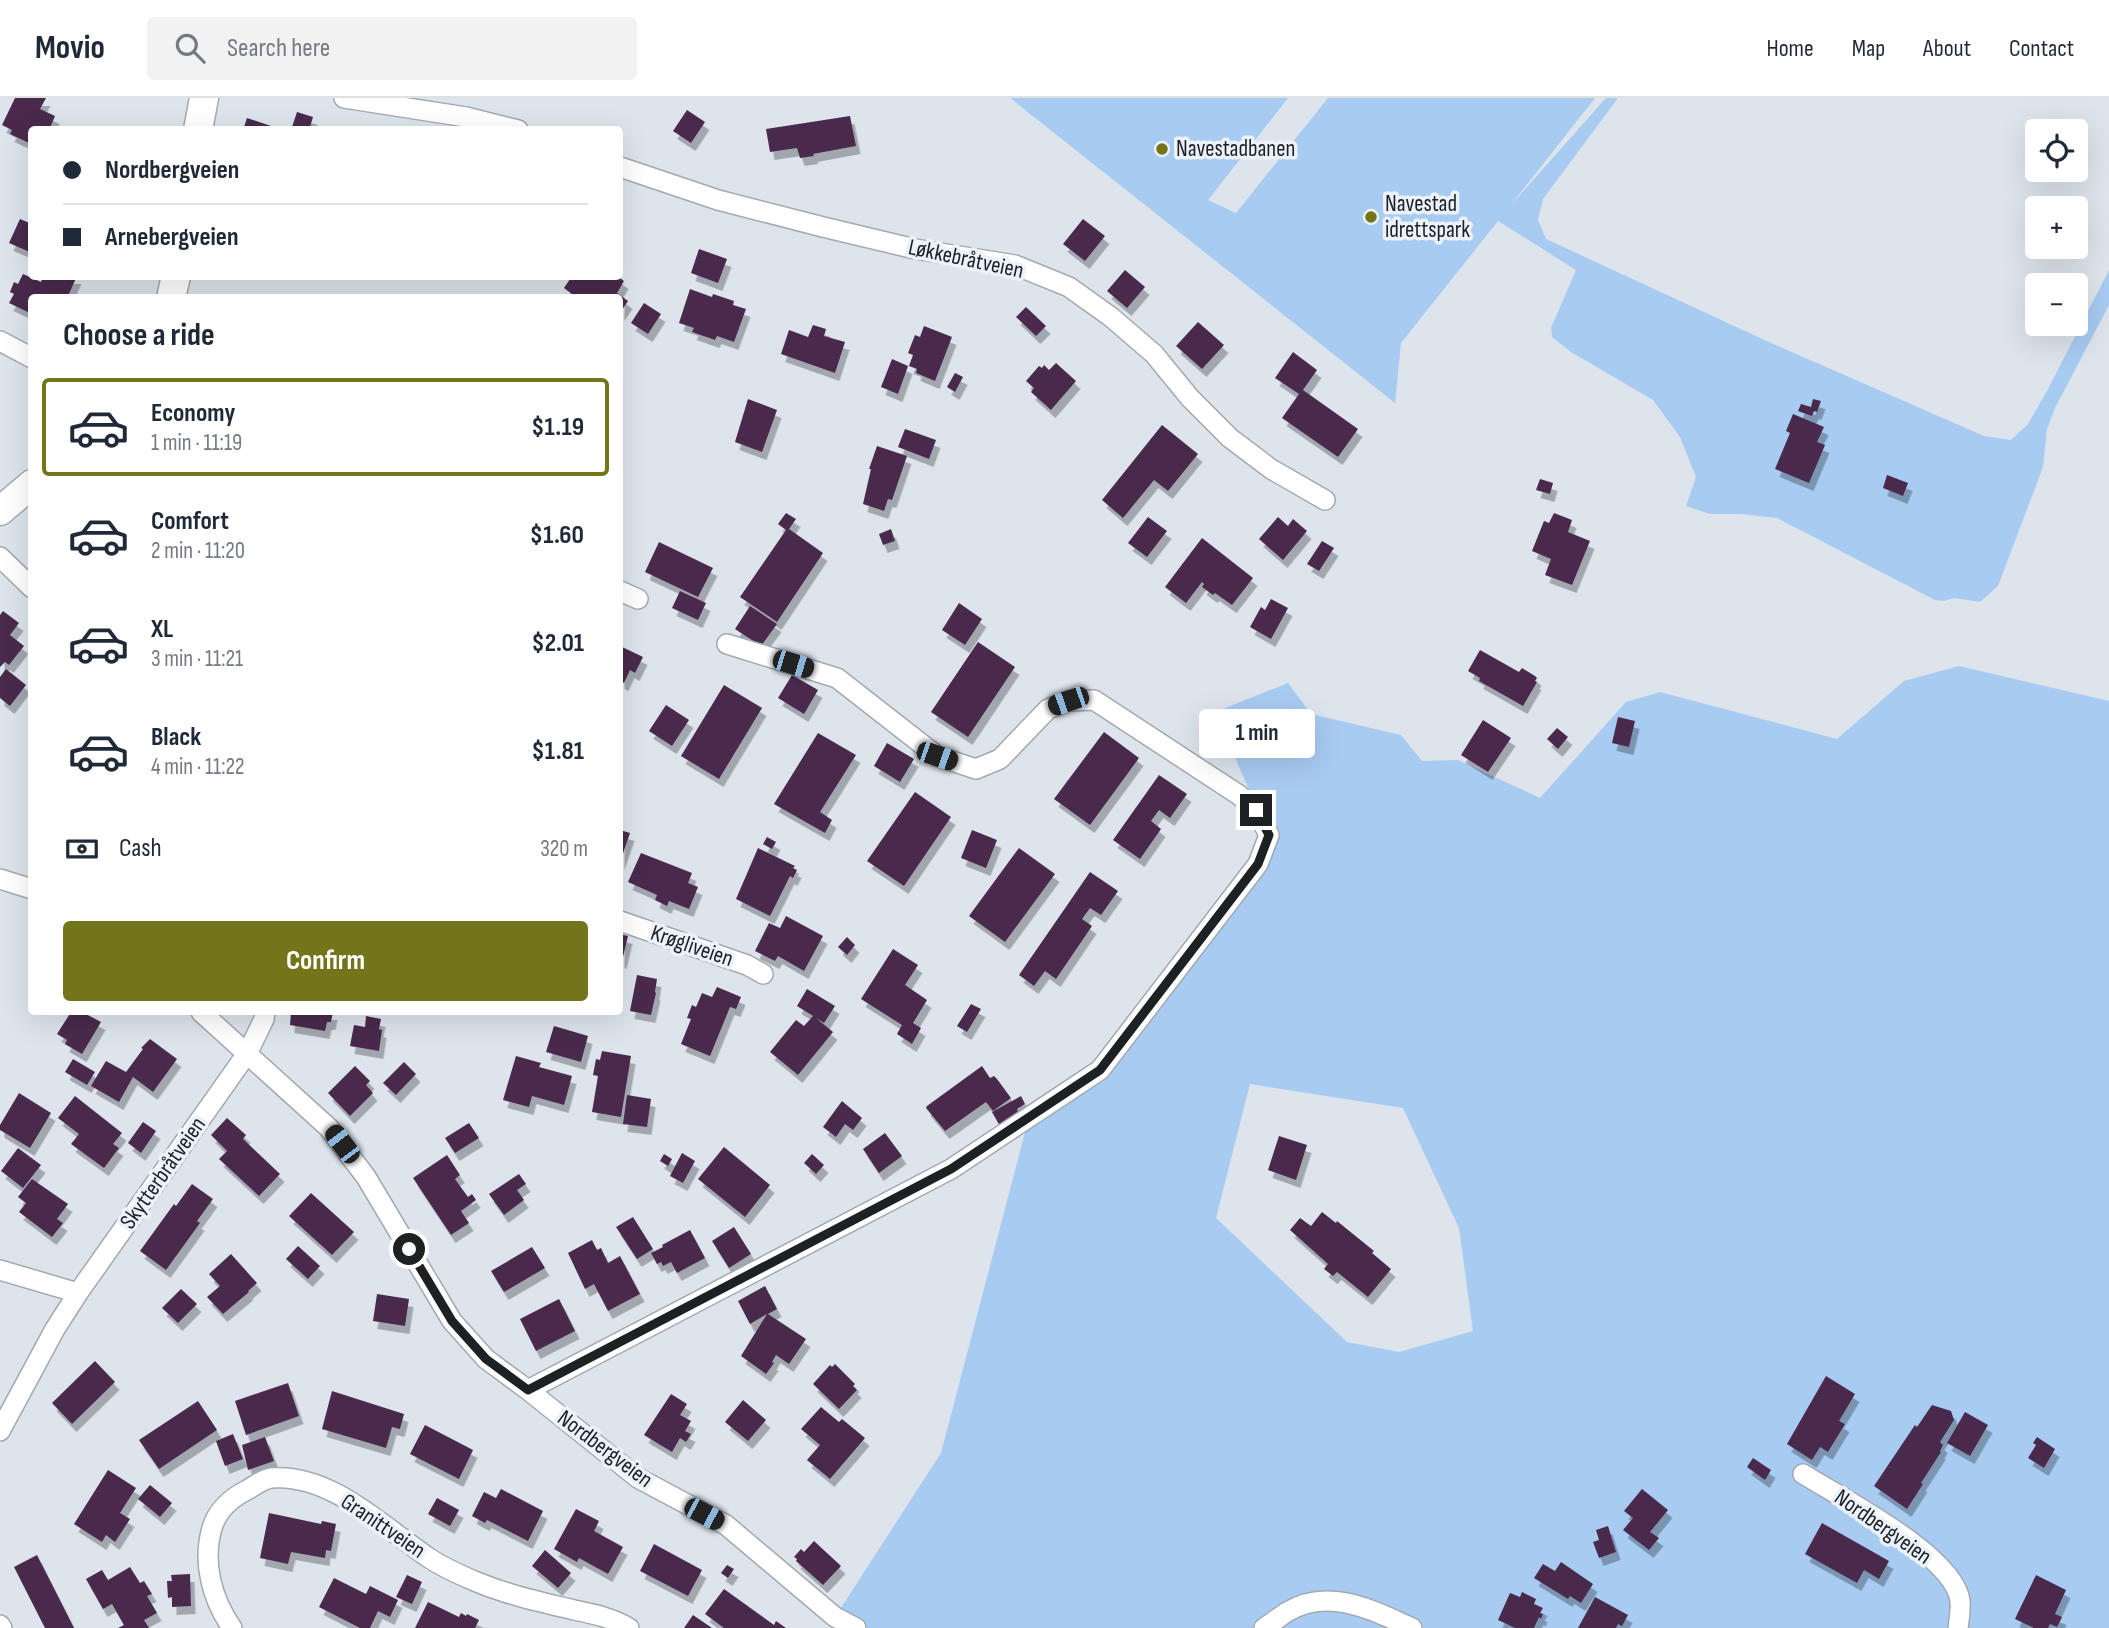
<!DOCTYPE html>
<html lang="en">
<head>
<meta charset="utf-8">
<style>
  :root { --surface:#fff; --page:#f2f2f3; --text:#1f2937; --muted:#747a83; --line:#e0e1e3; --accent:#74751a }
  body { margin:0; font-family:"Sofia Sans Condensed",sans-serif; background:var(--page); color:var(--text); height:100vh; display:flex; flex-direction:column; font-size:26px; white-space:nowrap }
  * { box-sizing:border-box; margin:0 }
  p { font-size:23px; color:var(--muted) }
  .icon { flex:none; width:38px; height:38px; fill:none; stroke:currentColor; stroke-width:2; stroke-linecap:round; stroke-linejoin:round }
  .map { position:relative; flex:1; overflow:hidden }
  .drawer { position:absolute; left:28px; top:196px; width:595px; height:721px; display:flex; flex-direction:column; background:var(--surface); border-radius:7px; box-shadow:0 7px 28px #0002 }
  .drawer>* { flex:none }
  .guide { position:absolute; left:28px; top:28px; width:595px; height:154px; border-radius:7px; box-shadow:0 7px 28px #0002; display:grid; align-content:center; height:154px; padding:0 35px; background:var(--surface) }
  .fabs { position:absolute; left:2025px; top:21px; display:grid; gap:14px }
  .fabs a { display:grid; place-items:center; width:63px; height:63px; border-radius:7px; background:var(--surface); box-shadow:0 7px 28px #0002; font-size:35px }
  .end { position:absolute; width:32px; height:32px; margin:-16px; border:9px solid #1e2124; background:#fff; box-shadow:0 0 0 4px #fff }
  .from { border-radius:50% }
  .bubble { position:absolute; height:49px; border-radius:7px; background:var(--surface); box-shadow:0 7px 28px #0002; font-size:23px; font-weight:700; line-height:49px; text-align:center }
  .car { position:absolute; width:21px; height:42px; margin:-21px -10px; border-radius:9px; box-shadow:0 0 5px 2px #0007; background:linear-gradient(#222 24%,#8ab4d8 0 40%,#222 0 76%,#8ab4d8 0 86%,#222 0) }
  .guide b { display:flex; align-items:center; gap:24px; height:66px; font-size:26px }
  .guide b+b { border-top:2px solid var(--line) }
  .guide i { width:18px; height:18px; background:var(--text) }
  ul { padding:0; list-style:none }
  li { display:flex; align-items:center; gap:21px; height:98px; margin:0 14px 10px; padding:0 21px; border:4px solid transparent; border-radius:7px }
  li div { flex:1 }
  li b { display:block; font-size:26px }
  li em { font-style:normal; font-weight:700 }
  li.current { border-color:var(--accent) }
  li>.icon { width:63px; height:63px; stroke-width:1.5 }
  h2 { padding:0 35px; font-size:32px; line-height:84px }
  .pay { display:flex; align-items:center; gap:18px; height:77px; padding:0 35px; font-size:26px }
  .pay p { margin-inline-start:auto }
  .button { display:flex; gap:14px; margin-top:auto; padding:14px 35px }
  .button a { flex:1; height:80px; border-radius:7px; background:var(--accent); color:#fff; font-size:28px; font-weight:700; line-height:80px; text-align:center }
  header { display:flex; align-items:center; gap:42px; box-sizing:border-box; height:98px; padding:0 35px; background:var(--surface); border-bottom:2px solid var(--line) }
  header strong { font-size:33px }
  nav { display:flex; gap:38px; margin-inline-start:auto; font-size:24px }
  .search { width:490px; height:63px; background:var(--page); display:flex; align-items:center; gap:18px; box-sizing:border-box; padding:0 24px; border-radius:7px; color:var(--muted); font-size:26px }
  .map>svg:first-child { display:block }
  .green { fill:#a8cbf2; fill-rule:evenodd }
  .building { fill:#49294d; filter:url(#shadow) }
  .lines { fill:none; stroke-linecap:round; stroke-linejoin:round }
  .street-casing { stroke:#a3a9b1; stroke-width:22 }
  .secondary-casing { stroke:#a3a9b1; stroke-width:31 }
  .street { stroke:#fff; stroke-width:19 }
  .secondary { stroke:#fff; stroke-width:28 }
  .route { stroke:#1e2124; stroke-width:9 }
  .poi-dot { fill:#74751a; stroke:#ebf2fa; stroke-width:2.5 }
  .labels { text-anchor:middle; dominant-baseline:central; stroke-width:7; stroke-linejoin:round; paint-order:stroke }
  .poi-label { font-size:23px; fill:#1e2124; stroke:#ebf2fa; text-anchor:start }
  .street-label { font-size:23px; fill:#1e2124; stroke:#ebf2fa }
</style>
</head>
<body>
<header>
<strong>Movio</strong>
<div class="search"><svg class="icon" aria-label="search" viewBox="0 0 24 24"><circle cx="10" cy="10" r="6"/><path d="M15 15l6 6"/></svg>Search here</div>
<nav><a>Home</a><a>Map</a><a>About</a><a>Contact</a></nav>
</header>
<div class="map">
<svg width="2109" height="1530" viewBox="0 0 2109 1530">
  <defs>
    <filter id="shadow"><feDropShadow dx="4.5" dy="8" stdDeviation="0" flood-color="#0004"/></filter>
  </defs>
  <rect width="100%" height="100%" fill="#dde4ec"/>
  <!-- green -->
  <path class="green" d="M1010,0H1288L1208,102L1236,115L1328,0H1595L1510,108L1606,0H1618L1543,101L1538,122L1546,141L1771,245L1984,338L2011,342L2028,326L2047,293L2109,172V207L2055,310L2047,331L2043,369L1998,488L1980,504L1954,500L1944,503L1935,502L1777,420L1741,416H1710L1686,408L1696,379L1680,339L1653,302L1571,254L1552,239L1551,230L1576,172L1498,123L1401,245L1395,305Z
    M1959,568L2109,603V1530H856L835,1519L941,1355L1029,1019L1100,972L1269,737L1215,614L1288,585L1311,616L1401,637L1422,663L1458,662L1540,700L1626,604L1660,594L1837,641L1904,583ZM1250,986L1403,1010L1459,1130L1473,1233L1399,1254L1347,1244L1216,1120Z"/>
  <!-- building -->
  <path class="building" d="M15,0H46L40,11L55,18L49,32H32V42L29,45L10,36L12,32L2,27Z
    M687,12L705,24L691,45L673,33Z
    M297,14L313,19L309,32H291Z
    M850,18L856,48L813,56L814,58L800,60L797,50L770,54L766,31Z
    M247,20L280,31V32H243Z
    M20,121L32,126V155L9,145Z
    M1083,121L1105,138L1085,163L1063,146Z
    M699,151L727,161L718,185L691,175Z
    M1125,172L1145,189L1127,210L1107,193Z
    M23,176L41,184L43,178H77L68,198L72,200H32V216L9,205L14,196L10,194L14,184L18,186Z
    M572,178H617L624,183L617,195L628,203L620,215V200H570L572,196L564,190Z
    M690,191L712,199L713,196L734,203L733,207L746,211L734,244L717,238L715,242L692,234L694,230L679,225Z
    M644,205L661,216L648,236L631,225Z
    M1026,209L1046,228L1036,238L1016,219Z
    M1198,224L1224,247L1202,271L1176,248Z
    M813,227L826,231L824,238L845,244L835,275L781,256L789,232L808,239Z
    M924,228L952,239L935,283L916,275L917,271L909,268L913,257L908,255L915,237L920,239Z
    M1293,254L1317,272L1303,292L1358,331L1338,359L1282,320L1299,296L1275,280Z
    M892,261L908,268L898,296L881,289Z
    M1056,265L1076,283L1051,312L1031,294L1034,290L1026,283L1039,268L1042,270L1044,267L1049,272Z
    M955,275L963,279L955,294L947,289Z
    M748,301L777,312L762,354L735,344Z
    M1813,301L1821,303L1817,314L1814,313L1812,318L1798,313L1801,306L1811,309Z
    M1793,316L1824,329L1817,344L1825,347L1809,385L1775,371L1790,335L1786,333Z
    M1162,327L1198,356L1168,393L1154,382L1123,420L1102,402Z
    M905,331L936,342L929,361L898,349Z
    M877,348L907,358L892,402L888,401L884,413L863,406L871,371H869Z
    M1887,377L1908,385L1903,398L1883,390Z
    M1540,381L1553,385L1550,396L1536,392Z
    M786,415L796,421L789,431L823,455L777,524L740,499L786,432L778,426Z
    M1554,415L1572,422L1568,434L1590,443L1572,487L1545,477L1551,461L1532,453L1544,423L1549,425Z
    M1148,419L1167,433L1147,459L1128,445Z
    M1278,419L1288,428L1293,421L1307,433L1283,462L1259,441Z
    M891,431L895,443L883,447L879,436Z
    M1202,440L1253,480L1232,507L1215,495L1213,497L1202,489L1204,486L1202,484L1186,505L1165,489Z
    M1322,443L1334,450L1319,473L1307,466Z
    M659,444L713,470L698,499L645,474Z
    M680,493L706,505L698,522L672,510Z
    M1271,501L1288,510L1271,541L1250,529L1261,509L1265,512Z
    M959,505L982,521L965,547L942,532Z
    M750,508L777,526L761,548L735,531Z
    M3,513L19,525L10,537L24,548L9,567L5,564L0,569V517Z
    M978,544L1015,569L968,639L931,614Z
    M620,548L643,559L635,575L630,572L624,585L620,583Z
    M1480,552L1519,574L1522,570L1535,578L1537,580L1535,583L1537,584L1523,608L1479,583L1480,580L1468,573Z
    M6,571L26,587L10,608L0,600V579Z
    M792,577L818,592L804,616L778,600Z
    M724,587L762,610L719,681L681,658Z
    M666,607L689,622L672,648L649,633Z
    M1618,619L1635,623L1629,649L1612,645Z
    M1483,622L1511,640L1488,674L1461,657Z
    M1557,630L1568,639L1558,651L1547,641Z
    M1104,634L1139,660L1090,727L1054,701Z
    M818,635L856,657L820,714L832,722L825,735L774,706Z
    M887,645L914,661L900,684L874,668Z
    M1159,677L1187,696L1170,720L1159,712L1151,723L1161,731L1140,761L1113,742Z
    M915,694L951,719L904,788L867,763Z
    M620,732L630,735L620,764Z
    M972,732L997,742L986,770L961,760Z
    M767,739L776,744L772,751L763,746Z
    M758,750L795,768L793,770L797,772L793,780L790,778L770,818L736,801Z
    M1019,750L1055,776L1005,844L969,818Z
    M641,755L692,775L688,785L698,789L689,811L669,803L667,808L655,802L657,797L628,784Z
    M1090,774L1118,793L1101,817L1090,810L1082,821L1092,828L1056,881L1045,873L1034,888L1019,877Z
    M786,818L823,838L804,873L778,858L775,863L755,853L769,825L780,830Z
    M620,836L628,838L622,863L620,862Z
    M847,839L855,847L847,857L838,849Z
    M893,851L918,867L905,887L927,902L913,925L921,930L912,946L897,936L902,927L861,901Z
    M637,877L657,881L655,894L656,895L651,917L630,913Z
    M717,889L741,899L736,911L730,909L710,958L681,946L691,921L687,920L692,907L696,909L702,895L712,899Z
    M807,891L835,908L824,925L816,920L833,934L798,977L770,954L796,922L804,928L813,918L797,908Z
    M971,906L981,911L967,934L957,928Z
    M71,914H82L101,924L82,956L65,946L67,942L57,936Z
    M291,914H333L331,924H327L325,933L290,927Z
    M366,918L381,921L379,931L382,932L379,953L350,948L354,927L365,929Z
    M554,928L588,938L581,964L546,954Z
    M150,941L177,961L153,994L133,979L119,1004L91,988L106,963L126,974L143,951L141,950Z
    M602,953L631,958L621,1019L592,1014L598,978L593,977L596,961L600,962Z
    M516,958L541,965L539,969L572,978L564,1007L532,998L529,1009L503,1002Z
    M73,961L95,974L87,987L65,974Z
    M404,964L416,976L396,997L383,985Z
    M355,968L370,983L366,987L373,995L350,1018L328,995Z
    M982,968L990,980L994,978L997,981L1011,1000L993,1013L986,1004L945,1033L926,1010L927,1008Z
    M19,995L51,1015L30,1050L0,1032V1027Z
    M627,997L651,1001L647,1029L623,1026Z
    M75,998L122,1035L113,1046L119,1050L104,1070L71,1046L79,1036L58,1020Z
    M1021,998L1025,1006L1017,1011L1020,1017L1000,1028L992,1014Z
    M842,1003L862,1020L853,1032L845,1026L836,1039L823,1029Z
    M227,1020L246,1037L243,1041L280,1076L259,1098L219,1061L227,1053L211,1037Z
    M143,1024L156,1033L141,1055L128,1045Z
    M469,1025L479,1040L455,1055L445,1040Z
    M885,1035L902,1058L879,1075L863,1051Z
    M1279,1038L1307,1047L1296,1082L1268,1072Z
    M724,1049L770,1087L745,1119L698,1081Z
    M18,1050L41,1067L23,1090L1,1073Z
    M682,1055L695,1063L683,1085L670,1078Z
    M664,1056L672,1061L668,1068L660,1063Z
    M812,1056L824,1067L816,1076L804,1065Z
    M447,1057L460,1077L455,1081L460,1088L468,1099L472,1096L476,1102L461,1113L469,1125L451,1137L413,1080Z
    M519,1076L526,1086L517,1092L524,1102L504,1117L489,1096Z
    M32,1081L68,1106L57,1121L63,1125L52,1139L19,1114L26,1105L18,1099Z
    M192,1086L213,1101L197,1123L200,1125L166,1172L140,1153L174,1106L176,1108Z
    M311,1095L354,1134L332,1157L289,1118Z
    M1322,1114L1336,1125L1337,1123L1374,1153L1372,1155L1391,1171L1368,1199L1337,1174L1333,1178L1324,1171L1328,1166L1290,1132L1300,1120L1311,1128Z
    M633,1119L653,1151L637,1161L616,1129Z
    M734,1129L751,1156L729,1170L712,1143Z
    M690,1132L705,1160L677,1175L671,1164L663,1168L661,1164L657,1166L651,1155L663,1149L662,1147Z
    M592,1142L597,1152L601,1150L608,1165L620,1158L640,1196L608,1213L594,1186L585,1191L568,1155Z
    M298,1148L320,1168L308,1181L286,1161Z
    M532,1149L545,1170L504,1194L491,1173Z
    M231,1156L257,1185L248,1193L249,1194L223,1216L207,1199L220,1188L209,1176Z
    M765,1188L777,1211L768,1216L806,1241L789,1266L776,1257L772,1264L774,1265L766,1276L741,1258L767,1216L750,1226L738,1203Z
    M181,1191L197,1206L178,1225L162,1210Z
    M377,1196L409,1201L405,1228L373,1223Z
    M559,1201L575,1233L536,1253L520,1221Z
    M95,1263L115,1284L72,1326L52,1305Z
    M835,1266L855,1286L853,1288L857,1292L839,1311L813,1286L830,1267L832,1269Z
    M1826,1278L1855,1296L1839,1323L1845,1326L1828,1354L1820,1349L1812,1362L1787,1346Z
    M288,1285L299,1318L246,1337L235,1303Z
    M332,1293L404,1316L400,1331L392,1329L386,1350L322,1331Z
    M671,1296L687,1306L680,1317L691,1323L685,1333L691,1336L686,1344L680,1340L672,1354L644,1337Z
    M743,1302L766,1322L748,1343L725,1324Z
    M198,1303L217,1332L159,1371L139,1342Z
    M1932,1307L1951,1313L1954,1322L1940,1344L1943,1347L1940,1353L1941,1354L1921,1385L1923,1386L1907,1411L1874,1388L1915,1327L1917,1329Z
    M821,1309L839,1324L842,1321L865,1340L830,1381L807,1362L820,1347L801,1331Z
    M1965,1314L1988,1327L1970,1358L1947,1345Z
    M425,1327L473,1352L459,1381L410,1356Z
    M233,1336L243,1361L225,1368L216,1343Z
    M265,1339L274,1363L248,1372L242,1347Z
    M2037,1339L2055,1351L2044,1370L2028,1360L2036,1347L2033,1345Z
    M1753,1360L1771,1372L1765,1382L1747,1369Z
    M108,1372L136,1390L120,1415L130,1421L115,1444L106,1437L102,1444L74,1426Z
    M150,1387L172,1405L160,1419L138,1401Z
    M501,1391L543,1413L528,1443L487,1422L485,1425L472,1418L484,1394L496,1400Z
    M1642,1391L1668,1412L1650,1434L1659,1440L1649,1452L1623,1432L1633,1420L1624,1413Z
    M437,1400L459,1412L450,1428L428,1416Z
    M576,1411L599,1423L594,1433L623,1449L608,1476L579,1460L577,1464L554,1451Z
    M269,1415L321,1426L322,1423L336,1426L331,1453L326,1452L325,1460L291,1454L288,1466L260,1460Z
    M1822,1425L1889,1463L1879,1481L1864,1472L1857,1485L1805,1456Z
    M1608,1428L1616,1454L1599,1460L1593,1444L1599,1442L1596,1432Z
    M814,1443L841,1468L823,1487L796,1463L797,1461L794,1459L801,1451L804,1454Z
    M654,1446L702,1472L688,1498L640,1473Z
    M545,1452L571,1475L558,1490L532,1468Z
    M37,1457L74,1530H45L14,1469Z
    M1561,1464L1593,1486L1581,1505L1570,1498L1568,1501L1534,1480L1543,1466L1555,1473Z
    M727,1467L734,1471L728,1480L721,1475Z
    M130,1469L140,1485L144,1483L152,1496L147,1498L157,1515L144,1522L149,1530H118L124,1527L112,1506L103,1511L86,1481L102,1472L108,1482Z
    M190,1476L191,1508L172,1509V1499L168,1500L167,1483H172L171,1477Z
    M407,1477L422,1484L412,1506L396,1499Z
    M2036,1477L2066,1492L2055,1516L2062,1519L2057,1529L2050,1526L2048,1530H2034L2015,1521Z
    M334,1480L366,1496L370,1488L398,1502L390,1519L378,1513L370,1530H360L319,1509Z
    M724,1491L774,1527L776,1523L786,1530H724L705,1516Z
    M1522,1494L1536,1501L1534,1506L1543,1510L1540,1515L1543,1516L1541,1521L1539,1519L1534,1530H1515L1498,1522L1510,1495L1520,1499Z
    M1595,1499L1628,1517L1622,1528L1618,1526L1616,1530H1578Z
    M428,1504L459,1519L461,1515L466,1518L467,1516L479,1522L475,1530H415Z
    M693,1517L712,1530H684Z"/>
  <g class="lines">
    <!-- street casing -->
    <g class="street-casing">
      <path id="street" d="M344,0L466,19L518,32
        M620,69L718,102L823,129L915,151L1015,167L1069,189L1111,219L1154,256L1190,300L1230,340L1271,371L1325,402
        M0,243L32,260
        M0,459L32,490
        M620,493L638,501
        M0,781L32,791
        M620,823L747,867L763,876
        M201,914L329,1030L366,1079L452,1223L486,1261L528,1292L638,1380L726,1427L835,1519L856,1530
        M0,1172L78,1195
        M528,1292L951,1071L1100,972L1258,766L1269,737L1256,712L1239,697L1094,602L1068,603L1048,611L1000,661L976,671L937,658L837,580L727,546
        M0,1333L55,1231L78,1195L248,954L264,921L265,914
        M1803,1376C1840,1399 1955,1458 1960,1503C1961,1511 1959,1522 1958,1530
        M0,1527L2,1530
        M232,1530C212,1501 202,1465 212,1430C217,1413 231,1400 247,1392C254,1388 263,1381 271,1380C331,1375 383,1429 429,1460C444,1470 460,1477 477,1484C508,1497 541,1504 574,1512C593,1516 613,1520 629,1530
        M1264,1530C1272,1525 1279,1519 1287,1514C1329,1489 1372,1512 1412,1530"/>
    </g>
    <!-- secondary casing -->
    <g class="secondary-casing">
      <path id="secondary" d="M198,32L204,0
        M171,200L176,178
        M0,413L32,386"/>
    </g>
    <!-- street -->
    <use href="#street" class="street"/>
    <!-- secondary -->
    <use href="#secondary" class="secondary"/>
  </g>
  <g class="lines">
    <!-- route -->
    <path class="route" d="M409,1151L452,1223L486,1261L528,1292L951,1071L1100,972L1258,766L1269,737L1256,712"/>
  </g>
  <!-- markers -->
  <g class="poi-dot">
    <circle cx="1162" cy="51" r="7"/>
    <circle cx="1371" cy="119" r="7"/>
  </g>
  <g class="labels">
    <!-- poi labels -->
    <g class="poi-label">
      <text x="1176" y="51">Navestadbanen</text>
      <text x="1385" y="106">Navestad<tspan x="1385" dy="26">idrettspark</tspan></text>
    </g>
    <!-- street labels -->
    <g class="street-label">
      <text transform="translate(966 161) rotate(12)">Løkkebråtveien</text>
      <text transform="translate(692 848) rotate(19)">Krøgliveien</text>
      <text transform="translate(163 1075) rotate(-55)">Skytterbråtveien</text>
      <text transform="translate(605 1351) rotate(37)">Nordbergveien</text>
      <text transform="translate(383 1428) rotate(34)">Granittveien</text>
      <text transform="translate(1883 1429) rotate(35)">Nordbergveien</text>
    </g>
  </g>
</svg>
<div class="fabs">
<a><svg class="icon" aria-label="locate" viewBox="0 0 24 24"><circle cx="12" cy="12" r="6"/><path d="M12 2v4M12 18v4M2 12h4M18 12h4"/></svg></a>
<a>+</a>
<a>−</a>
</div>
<i class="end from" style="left:409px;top:1151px"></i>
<i class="end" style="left:1256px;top:712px"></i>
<div class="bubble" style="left:1199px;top:611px;width:116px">1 min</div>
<i class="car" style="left:793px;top:566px;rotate:107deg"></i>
<i class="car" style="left:1068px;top:603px;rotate:251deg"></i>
<i class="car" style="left:937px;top:658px;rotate:109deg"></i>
<i class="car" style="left:342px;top:1046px;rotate:323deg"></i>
<i class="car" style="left:704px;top:1416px;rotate:118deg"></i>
<div class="guide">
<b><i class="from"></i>Nordbergveien</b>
<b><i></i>Arnebergveien</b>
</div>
<section class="drawer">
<h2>Choose a ride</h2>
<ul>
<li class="current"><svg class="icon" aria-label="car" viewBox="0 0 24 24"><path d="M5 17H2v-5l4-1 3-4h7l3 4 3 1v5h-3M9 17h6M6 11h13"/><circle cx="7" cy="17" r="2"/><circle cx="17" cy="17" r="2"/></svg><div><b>Economy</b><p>1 min · 11:19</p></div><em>$1.19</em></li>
<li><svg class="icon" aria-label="car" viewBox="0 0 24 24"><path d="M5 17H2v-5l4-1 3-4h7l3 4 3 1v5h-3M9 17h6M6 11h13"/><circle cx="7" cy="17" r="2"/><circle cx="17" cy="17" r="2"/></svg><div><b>Comfort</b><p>2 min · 11:20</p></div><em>$1.60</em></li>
<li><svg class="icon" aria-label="car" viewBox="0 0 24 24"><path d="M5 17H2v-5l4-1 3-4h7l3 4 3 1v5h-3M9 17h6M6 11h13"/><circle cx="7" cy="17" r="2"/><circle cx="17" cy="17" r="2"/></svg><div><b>XL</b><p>3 min · 11:21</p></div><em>$2.01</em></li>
<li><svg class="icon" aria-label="car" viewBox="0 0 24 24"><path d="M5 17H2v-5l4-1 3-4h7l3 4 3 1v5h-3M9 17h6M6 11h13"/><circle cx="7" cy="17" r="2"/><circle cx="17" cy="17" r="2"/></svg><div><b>Black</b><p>4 min · 11:22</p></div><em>$1.81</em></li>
</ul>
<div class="pay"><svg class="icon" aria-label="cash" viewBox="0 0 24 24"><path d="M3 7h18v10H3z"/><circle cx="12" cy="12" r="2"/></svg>Cash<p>320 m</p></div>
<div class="button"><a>Confirm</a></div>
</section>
</div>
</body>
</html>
